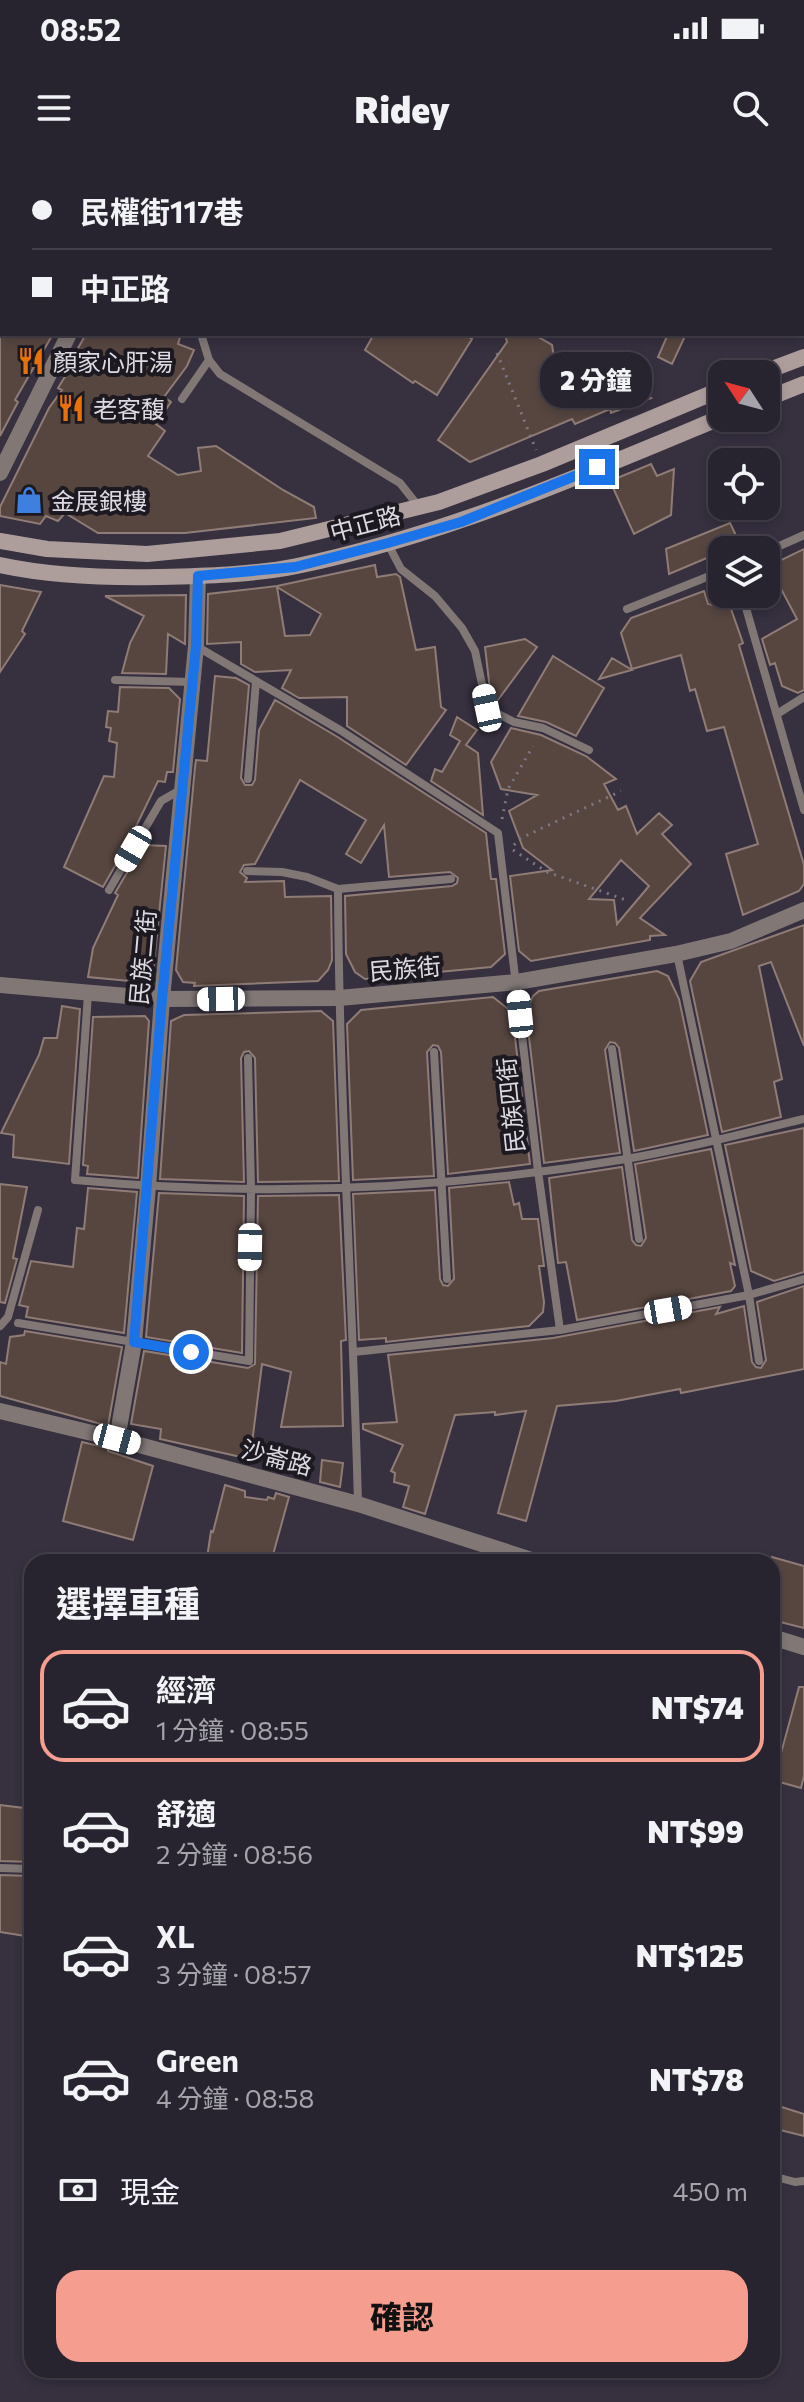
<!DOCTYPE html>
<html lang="zh-TW">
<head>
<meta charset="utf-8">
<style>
  :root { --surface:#28242f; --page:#34303b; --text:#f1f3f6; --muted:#a5a4aa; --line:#44414b; --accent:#f59d8e }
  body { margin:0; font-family:Commissioner,"Noto Sans TC",sans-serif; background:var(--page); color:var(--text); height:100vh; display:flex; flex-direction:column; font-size:30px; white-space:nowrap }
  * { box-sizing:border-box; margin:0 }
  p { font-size:26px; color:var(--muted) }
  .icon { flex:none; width:44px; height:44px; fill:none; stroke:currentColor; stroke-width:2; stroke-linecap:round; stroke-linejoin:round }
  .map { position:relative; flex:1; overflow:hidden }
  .drawer { position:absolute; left:24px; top:1394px; width:756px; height:824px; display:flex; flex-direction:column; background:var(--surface); border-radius:24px; box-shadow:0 4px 12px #0003,0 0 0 2px var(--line) }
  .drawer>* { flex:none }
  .guide { position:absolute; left:0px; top:0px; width:804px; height:176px; box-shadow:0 4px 12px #0003,0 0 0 2px var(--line); display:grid; align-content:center; height:176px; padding:0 32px; background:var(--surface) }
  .needle { width:52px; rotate:306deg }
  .buttons { position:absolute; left:708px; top:200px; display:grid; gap:16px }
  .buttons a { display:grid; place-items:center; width:72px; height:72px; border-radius:16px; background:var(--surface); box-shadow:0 4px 12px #0003,0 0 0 2px var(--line); font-size:40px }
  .end { position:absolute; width:36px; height:36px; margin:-18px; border:10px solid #1a73e8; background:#fff; box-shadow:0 0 0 4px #fff }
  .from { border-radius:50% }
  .bubble { position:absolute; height:56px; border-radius:24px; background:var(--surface); box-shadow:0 4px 12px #0003,0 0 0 2px var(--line); font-size:26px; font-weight:800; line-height:56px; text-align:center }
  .car { position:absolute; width:24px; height:48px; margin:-24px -12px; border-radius:10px; box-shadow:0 0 6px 2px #0007; background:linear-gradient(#fff 24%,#345 0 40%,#fff 0 76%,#345 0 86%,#fff 0) }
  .guide b { display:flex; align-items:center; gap:28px; height:76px; font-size:30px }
  .guide b+b { border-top:2px solid var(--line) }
  .guide i { width:20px; height:20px; background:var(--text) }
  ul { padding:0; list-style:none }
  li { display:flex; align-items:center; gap:24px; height:112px; margin:0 16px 12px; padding:0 16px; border:4px solid transparent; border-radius:24px }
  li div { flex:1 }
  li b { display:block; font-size:30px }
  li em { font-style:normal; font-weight:800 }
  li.active { border-color:var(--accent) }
  li>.icon { width:72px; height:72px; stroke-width:1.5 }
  h2 { padding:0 32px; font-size:36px; line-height:96px }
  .pay { display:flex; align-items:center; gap:20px; height:88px; padding:0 32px; font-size:30px }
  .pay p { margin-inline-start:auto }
  .cta { display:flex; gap:16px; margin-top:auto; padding:16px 32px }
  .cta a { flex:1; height:92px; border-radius:24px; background:var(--accent); color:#111; font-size:32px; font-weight:800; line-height:92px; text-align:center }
  .status { display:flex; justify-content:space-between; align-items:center; height:56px; padding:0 40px; background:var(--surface); direction:ltr }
  .status svg { height:22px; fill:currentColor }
  header { display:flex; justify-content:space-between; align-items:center; height:104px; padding:0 32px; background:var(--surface); font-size:36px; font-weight:800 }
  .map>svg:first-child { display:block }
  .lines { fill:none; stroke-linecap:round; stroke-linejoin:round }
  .canal { stroke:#284b5d; stroke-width:20 }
  .building { fill:#574640; stroke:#907c76; stroke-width:2; fill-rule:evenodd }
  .path { stroke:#7c7784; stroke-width:3; stroke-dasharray:2 6; stroke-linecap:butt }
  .service { stroke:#817876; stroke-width:8 }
  .minor { stroke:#817876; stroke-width:16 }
  .tertiary { stroke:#817876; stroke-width:16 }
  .secondary { stroke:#ad9e9c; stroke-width:16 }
  .route { stroke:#1a73e8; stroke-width:10 }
  .labels { text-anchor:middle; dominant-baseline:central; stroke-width:8; stroke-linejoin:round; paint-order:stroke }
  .poi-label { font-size:24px; fill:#dddae3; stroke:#1c1a20; text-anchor:start }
  .street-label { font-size:24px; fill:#dddae3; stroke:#1c1a20 }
</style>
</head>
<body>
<div class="status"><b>08:52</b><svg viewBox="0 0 49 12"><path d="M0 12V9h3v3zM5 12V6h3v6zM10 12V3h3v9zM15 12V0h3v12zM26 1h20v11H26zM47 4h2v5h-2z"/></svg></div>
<header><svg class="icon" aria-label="menu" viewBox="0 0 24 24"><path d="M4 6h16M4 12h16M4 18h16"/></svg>Ridey<svg class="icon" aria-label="search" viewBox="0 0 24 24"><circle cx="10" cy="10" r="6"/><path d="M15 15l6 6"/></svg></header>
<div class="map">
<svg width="804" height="2242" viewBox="0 0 804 2242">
  <rect width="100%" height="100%" fill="#36303f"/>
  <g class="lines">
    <!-- canal -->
    <path class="canal" d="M593,0L599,2
      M490,2L494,0
      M802,19L804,17
      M0,45L2,46"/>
  </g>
  <!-- building -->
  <path class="building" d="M0,174H53L15,240L18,242L0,276Z
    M86,174H181L178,184L194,190L187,206L164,237L171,242L156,264L165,271L148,296L178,315L201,311L198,288L216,286L283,330L314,347L316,358L185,373H98L65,353L58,361L46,356L40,364L0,356V347L49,248L62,230L58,228L80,192L77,190Z
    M374,174H463L472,179L437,235L415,221L413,223L365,190Z
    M505,174H533L552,185L554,197L573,195L651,238L611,253L610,249L575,264L572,259L470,302L438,280L507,182Z
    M668,174H686L672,204L658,197Z
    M651,304L657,316L674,309L671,355L634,374L610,321Z
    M730,363L740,384L669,414L666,389Z
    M804,389V530L798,533L782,526L775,503L770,505L762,479L797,459L769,406Z
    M375,405L377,417L396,414L400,417L416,490L435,487L441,547L446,550L406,605L347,566V537L299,538L282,528L291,510L255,512L241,504V482L207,484L208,434L277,426ZM277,427L321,454L310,475L285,476Z
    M0,425L41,432L22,471L25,474L0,512Z
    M704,431L708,444L731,449L743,483L739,485L804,705V724L799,731L743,755L726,694L758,684L724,567L707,571L695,529L690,531L681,495L632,509L621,473L631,458Z
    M186,435L185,484L168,474L166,514L122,513L130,483L144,456L105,436Z
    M525,479L537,487L495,544L490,530L485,487Z
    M553,496L604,528L576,576L546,562L518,556Z
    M612,498L632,510L599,519Z
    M215,516L236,518L249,525L241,618L245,625H252L255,620L259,570L275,540L336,576L486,673L491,719H496L505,794L491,807L365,819L355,812L346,794L345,736L452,726L457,723L458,718L450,712L389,717L384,665L361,703L346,694L366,660L300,620L255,704L244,705L240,712L247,718L245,722L284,721L285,737L331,736L332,800L328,810L318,821L194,826L195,823L183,822L176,810L195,607L196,600L207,601Z
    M120,527L169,528L180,539L173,612H167L165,622L158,621L127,685L103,727L64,707L104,616L114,617L117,583L109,581L111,568L106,567L108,551L118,552Z
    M457,557L477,570L466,585L478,593L483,655L431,621L435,609L442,612L460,581L450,575Z
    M511,568L541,575L586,596L616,619L604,624L618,650L626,646L637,674L659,653L672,665L662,674L691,704L640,758L665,775L650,776V780L531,801L519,791L510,716L552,710L523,688L509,651L537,635L501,629L491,602ZM621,700L649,726L617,764L614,740L589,739Z
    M143,685L166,686L153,813L140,822L88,817L93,788L118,735L115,733Z
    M804,765V886L771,802L759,806L782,919L774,922L781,957L722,972L690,821L701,802Z
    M657,811L668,816L679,839L708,975L634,991L619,888L615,883L610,882L605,890L620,993L544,1003L526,852L533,836L539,831Z
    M493,837L512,852L530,1004L448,1014L441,892L438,886L433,885L427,892L434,1016L353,1020L347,864L361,850Z
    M62,846L80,849L69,1004L13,997L14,975L1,973L39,895L44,878H57Z
    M321,851L333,861L339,1021L258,1022L255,898L249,891L244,892L241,898L244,1022L160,1019L171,861L184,855Z
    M145,856L149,861L138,1018L87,1014L88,1006L83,1005L93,857Z
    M804,968V1112L774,1121L751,1111L725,985Z
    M711,989L735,1105L730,1103L735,1126L731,1131L577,1160L566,1102L558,1103L549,1018L622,1007L632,1080L636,1085L641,1086L646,1078L635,1004Z
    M509,1022L514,1045L519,1043L522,1059H538L544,1106H539L544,1142L543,1152L529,1166L386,1182V1178L359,1180L353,1034L435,1030L440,1119L443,1125L448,1126L454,1119L449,1028Z
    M0,1024L27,1027L13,1098L17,1099L5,1143L0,1142Z
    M88,1028L137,1032L124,1173L26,1157L28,1147L19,1145L31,1101L73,1107L77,1068L84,1069Z
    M159,1033L244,1036L242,1193L146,1177Z
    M339,1035L346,1180L341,1181L343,1266L281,1267L291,1212L262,1204L250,1299L160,1279L161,1269L131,1264L144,1191L248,1208L255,1204L258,1036Z
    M804,1126V1209L681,1233L680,1229L616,1241L557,1246L526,1361L498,1353L526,1251L495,1255V1252L455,1255L425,1354L403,1347L409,1326L394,1322L395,1313L391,1311L403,1285L363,1269V1264L397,1262L388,1195L553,1178L720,1147L716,1154L744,1146L752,1202L756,1207L761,1208L766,1200L757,1142Z
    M25,1171L122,1187L108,1266L0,1236V1202L6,1204L10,1177L24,1175Z
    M82,1282L108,1288V1291L153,1306L133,1380L63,1361Z
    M322,1300L343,1303L340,1327L320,1322Z
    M225,1325L245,1331V1337L267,1340L268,1337L274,1339L276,1333L289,1337L271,1402H219L207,1398L211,1371L213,1372Z
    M772,1397L804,1406V1468L772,1460Z
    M799,1527H804V1616L801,1628L772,1620V1595L780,1597Z
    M0,1645L32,1649V1702L0,1701Z
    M0,1715L32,1716V1777L0,1772Z
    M772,1944L804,1954V1976L772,1968Z"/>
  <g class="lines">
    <!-- path -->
    <path class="path" d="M250,2L252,0
      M802,41L804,40
      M497,193L536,290
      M502,659L508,629L533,586
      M514,685L519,679L621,631
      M513,690L547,712L626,740"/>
    <!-- service -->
    <path class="service" d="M289,0L290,2
      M0,21L2,22
      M201,174L209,200L220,214L400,323L419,347
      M182,239L209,200
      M388,384L401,409L435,436L462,468L475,491L487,548L514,562L543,568L589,590
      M766,392L804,375
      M742,434L804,650
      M627,449L722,411
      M196,486L340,570L498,673L538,1011L560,1170L354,1192
      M115,520L192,522
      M777,554L804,537
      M248,619L256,521
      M247,711L282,712L307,717L338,729L451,719
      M338,729C339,934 353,1139 358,1344
      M109,730L161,641L182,629
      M677,794L749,1135L759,1201
      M88,834L75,1020C258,1037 445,1030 626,999C686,989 745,973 804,959
      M612,889L639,1079
      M434,892L447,1119
      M18,1163L249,1201L251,1030L248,898
      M0,1166L8,1157L38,1050
      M560,1170L749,1135L804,1119
      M0,1708L32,1709
      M772,2016L795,2022L804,2021"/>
    <!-- minor -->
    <path class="minor" d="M161,2L162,0
      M0,313L69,174
      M0,825L162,839L339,838L517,822L676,794L731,781L804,750
      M117,1279L134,1182L148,1027L162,839L196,486L198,416"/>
    <!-- tertiary -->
    <path class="tertiary" d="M0,1251L117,1279L358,1344L538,1402
      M772,1477L804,1487"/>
    <!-- secondary -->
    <path class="secondary" d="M759,214L804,197
      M766,239L804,224
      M0,381L47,389L147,394L280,381L439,342L542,304L722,229
      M0,405C51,416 105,418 158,417C203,416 252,415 297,406C445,375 583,315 722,257"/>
  </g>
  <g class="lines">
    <!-- route -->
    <path class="route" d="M191,1192L134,1182L162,839L196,486L198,416L295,407L388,383L461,362L597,307"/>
  </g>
  <!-- icons -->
  <defs>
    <g id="restaurant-bare" transform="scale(2.16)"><path d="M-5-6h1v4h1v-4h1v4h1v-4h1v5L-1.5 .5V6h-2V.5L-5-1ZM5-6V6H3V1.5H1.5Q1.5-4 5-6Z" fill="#e8710a" stroke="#1c1a20" stroke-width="2.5" paint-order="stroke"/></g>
    <g id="shop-bare" transform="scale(2.16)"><path d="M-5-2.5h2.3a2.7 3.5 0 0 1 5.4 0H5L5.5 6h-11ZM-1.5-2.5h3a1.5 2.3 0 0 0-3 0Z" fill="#3f7fe0" stroke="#1c1a20" stroke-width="2.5" paint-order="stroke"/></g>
  </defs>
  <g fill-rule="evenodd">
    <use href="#restaurant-bare" x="31" y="201"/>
    <use href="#restaurant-bare" x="71" y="248"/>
    <use href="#shop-bare" x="29" y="340"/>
  </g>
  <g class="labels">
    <!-- poi labels -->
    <g class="poi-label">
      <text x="53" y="201">顏家心肝湯</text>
      <text x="93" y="248">老客馥</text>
      <text x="51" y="340">金展銀樓</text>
    </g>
    <!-- street labels -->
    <g class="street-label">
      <text transform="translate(365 363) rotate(-15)">中正路</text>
      <text transform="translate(142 797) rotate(-85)">民族二街</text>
      <text transform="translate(405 808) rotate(-5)">民族街</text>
      <text transform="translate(510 945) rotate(-96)">民族四街</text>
      <text transform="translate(277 1297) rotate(15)">沙崙路</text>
    </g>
  </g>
</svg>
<div class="buttons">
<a><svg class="needle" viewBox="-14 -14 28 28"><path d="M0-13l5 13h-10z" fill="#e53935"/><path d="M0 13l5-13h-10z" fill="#a5a4aa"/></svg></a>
<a><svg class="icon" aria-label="locate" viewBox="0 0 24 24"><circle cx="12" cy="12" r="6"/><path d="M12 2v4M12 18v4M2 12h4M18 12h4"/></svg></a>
<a><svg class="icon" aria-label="layers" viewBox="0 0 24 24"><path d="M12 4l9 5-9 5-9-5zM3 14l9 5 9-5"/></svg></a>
</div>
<i class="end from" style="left:191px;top:1192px"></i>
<i class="end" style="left:597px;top:307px"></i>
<div class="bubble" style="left:540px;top:192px;width:112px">2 分鐘</div>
<i class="car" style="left:487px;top:548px;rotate:348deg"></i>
<i class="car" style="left:133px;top:689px;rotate:210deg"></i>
<i class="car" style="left:221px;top:839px;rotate:269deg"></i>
<i class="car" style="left:520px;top:854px;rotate:354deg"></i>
<i class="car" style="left:250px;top:1087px;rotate:181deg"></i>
<i class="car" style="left:668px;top:1150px;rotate:80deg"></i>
<i class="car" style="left:117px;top:1279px;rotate:105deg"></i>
<div class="guide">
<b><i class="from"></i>民權街117巷</b>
<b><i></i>中正路</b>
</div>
<section class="drawer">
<h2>選擇車種</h2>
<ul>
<li class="active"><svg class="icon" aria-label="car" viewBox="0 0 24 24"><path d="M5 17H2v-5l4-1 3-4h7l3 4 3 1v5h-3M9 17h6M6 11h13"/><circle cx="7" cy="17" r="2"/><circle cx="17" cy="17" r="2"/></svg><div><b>經濟</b><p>1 分鐘 · 08:55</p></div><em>NT$74</em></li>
<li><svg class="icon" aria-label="car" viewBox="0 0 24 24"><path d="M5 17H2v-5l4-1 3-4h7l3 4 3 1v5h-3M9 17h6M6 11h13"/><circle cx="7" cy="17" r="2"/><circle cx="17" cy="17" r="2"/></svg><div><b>舒適</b><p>2 分鐘 · 08:56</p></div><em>NT$99</em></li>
<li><svg class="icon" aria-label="car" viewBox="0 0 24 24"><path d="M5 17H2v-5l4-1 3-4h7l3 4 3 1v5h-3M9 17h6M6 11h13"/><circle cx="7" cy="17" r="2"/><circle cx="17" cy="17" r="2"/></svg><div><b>XL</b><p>3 分鐘 · 08:57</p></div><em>NT$125</em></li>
<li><svg class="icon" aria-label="car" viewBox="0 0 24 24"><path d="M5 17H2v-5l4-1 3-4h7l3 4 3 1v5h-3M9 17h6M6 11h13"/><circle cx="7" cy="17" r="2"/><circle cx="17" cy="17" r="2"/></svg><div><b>Green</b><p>4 分鐘 · 08:58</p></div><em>NT$78</em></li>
</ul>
<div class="pay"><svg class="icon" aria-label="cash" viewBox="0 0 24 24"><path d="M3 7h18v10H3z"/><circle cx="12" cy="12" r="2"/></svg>現金<p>450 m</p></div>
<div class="cta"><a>確認</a></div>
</section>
</div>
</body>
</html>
